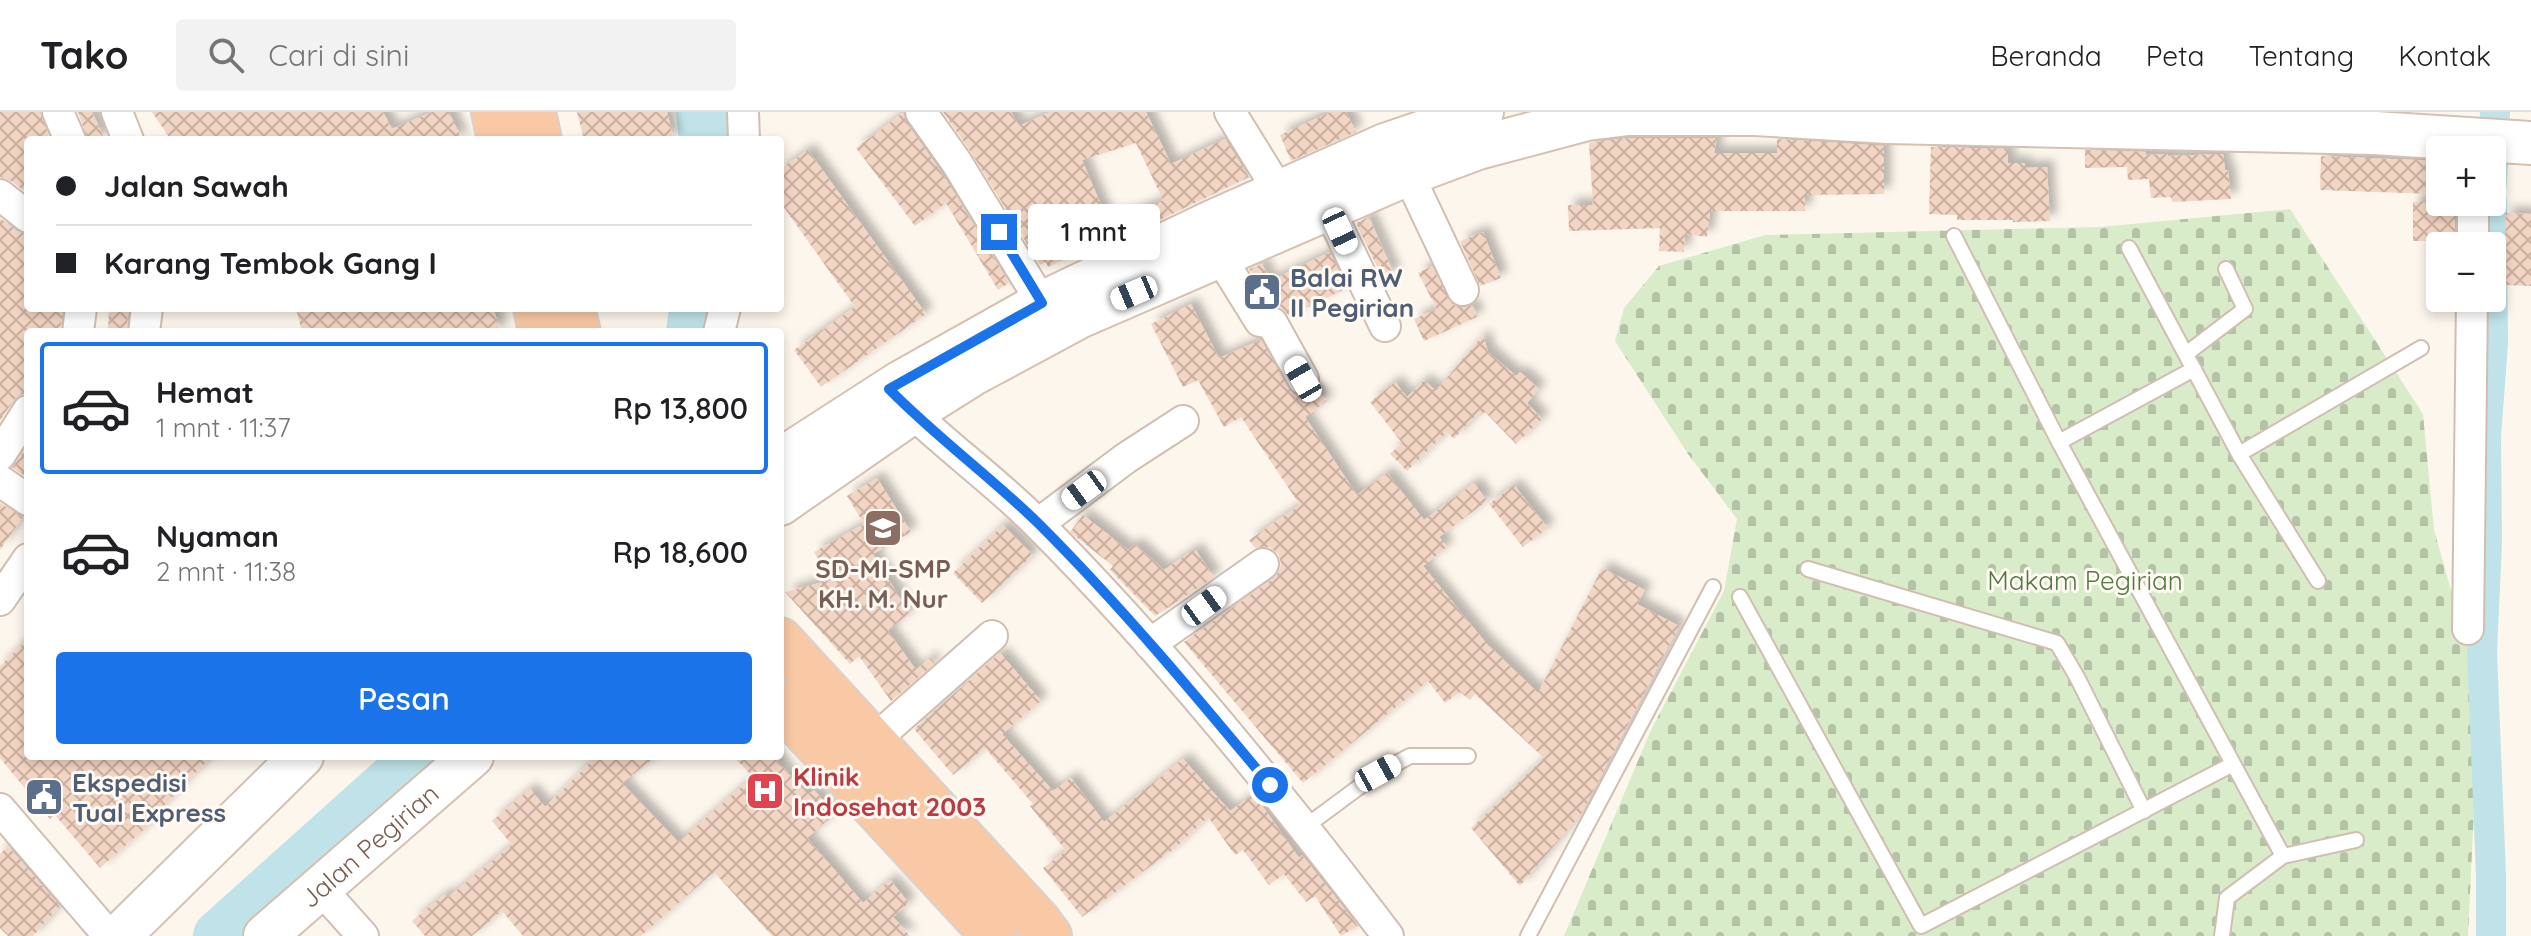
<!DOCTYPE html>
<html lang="id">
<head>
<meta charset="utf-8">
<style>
  :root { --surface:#fff; --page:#f2f2f2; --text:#202124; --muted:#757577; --line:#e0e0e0; --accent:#1a73e8 }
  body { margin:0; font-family:Quicksand,sans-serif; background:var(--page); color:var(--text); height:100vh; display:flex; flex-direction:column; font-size:30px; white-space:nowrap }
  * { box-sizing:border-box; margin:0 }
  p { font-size:26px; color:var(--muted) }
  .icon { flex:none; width:44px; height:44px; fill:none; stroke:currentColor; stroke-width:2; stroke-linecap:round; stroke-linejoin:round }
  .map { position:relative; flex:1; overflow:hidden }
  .panel { position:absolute; left:24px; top:216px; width:760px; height:432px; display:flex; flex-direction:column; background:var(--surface); border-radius:8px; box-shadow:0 4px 12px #0003 }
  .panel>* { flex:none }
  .top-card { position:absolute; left:24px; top:24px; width:760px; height:176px; border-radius:8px; box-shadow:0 4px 12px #0003; display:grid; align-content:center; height:176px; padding:0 32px; background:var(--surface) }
  .buttons { position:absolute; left:2426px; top:24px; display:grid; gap:16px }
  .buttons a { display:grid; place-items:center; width:80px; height:80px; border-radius:8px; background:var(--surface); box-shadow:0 4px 12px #0003; font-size:40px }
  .end { position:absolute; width:36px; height:36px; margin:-18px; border:10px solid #1a73e8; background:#fff; box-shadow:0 0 0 4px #fff }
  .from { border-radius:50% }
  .bubble { position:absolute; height:56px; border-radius:8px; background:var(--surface); box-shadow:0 4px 12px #0003; font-size:26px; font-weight:600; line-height:56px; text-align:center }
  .car { position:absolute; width:24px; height:48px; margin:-24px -12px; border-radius:10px; box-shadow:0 0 6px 2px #0007; background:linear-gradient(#fff 24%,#345 0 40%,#fff 0 76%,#345 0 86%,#fff 0) }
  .top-card b { display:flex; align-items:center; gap:28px; height:76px; font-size:30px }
  .top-card b+b { border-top:2px solid var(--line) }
  .top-card i { width:20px; height:20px; background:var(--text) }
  ul { padding:14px 0 0; list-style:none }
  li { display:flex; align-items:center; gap:24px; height:132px; margin:0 16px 12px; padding:0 16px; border:4px solid transparent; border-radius:8px }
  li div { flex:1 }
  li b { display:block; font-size:30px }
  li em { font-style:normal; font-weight:600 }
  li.current { border-color:var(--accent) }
  li>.icon { width:72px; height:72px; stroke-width:1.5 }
  .cta { display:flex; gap:16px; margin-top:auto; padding:16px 32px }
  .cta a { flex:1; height:92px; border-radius:8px; background:var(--accent); color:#fff; font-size:32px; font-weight:600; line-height:92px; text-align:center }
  header { display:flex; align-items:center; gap:48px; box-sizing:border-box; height:112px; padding:0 40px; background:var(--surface); border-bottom:2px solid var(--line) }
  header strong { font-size:38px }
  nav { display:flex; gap:44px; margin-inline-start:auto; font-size:28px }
  .search { width:560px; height:72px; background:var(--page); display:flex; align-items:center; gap:20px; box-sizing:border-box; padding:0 28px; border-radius:8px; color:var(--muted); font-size:30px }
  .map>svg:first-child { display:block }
  .cemetery { fill:url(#cemetery-stones) }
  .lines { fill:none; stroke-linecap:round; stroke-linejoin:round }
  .canal { stroke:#bfe3e8; stroke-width:30 }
  .river { stroke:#bfe3e8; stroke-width:52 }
  .building { fill:url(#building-cross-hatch); fill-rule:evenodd; filter:url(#shadow) }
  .service-casing { stroke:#d1beb0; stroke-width:18 }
  .minor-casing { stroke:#d1beb0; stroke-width:34 }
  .secondary-casing { stroke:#d6c0b0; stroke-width:46 }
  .trunk-casing { stroke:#dad1cd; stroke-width:48 }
  .service { stroke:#fff; stroke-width:14 }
  .minor { stroke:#fff; stroke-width:30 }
  .secondary { stroke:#fff; stroke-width:42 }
  .trunk { stroke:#f9c8a4; stroke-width:44 }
  .route { stroke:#1a73e8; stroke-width:10 }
  .labels { text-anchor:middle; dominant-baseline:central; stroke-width:6; stroke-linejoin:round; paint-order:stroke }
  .service-label { font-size:26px; font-weight:bold; fill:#4e5e75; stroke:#fffaf3; text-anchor:start }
  .education-label { font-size:26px; font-weight:bold; fill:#785e54; stroke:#fffaf3 }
  .park-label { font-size:26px; fill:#537a41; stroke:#fffaf3 }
  .health-label { font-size:26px; font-weight:bold; fill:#be3a42; stroke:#fffaf3; text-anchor:start }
  .street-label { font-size:26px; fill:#7a5c4d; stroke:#fffaf3 }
</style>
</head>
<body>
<header>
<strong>Tako</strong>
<div class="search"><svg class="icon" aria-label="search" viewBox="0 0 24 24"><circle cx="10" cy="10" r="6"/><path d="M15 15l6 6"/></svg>Cari di sini</div>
<nav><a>Beranda</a><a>Peta</a><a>Tentang</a><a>Kontak</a></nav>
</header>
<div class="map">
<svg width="2531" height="824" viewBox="0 0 2531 824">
  <defs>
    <pattern id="cemetery-stones" width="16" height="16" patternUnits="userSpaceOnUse" patternTransform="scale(2)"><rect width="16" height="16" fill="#d8ecc9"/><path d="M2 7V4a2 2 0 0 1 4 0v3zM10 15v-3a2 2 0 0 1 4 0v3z" fill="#b4c2a5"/></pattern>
    <pattern id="building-cross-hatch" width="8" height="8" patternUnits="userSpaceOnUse" patternTransform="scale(2)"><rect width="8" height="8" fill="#f3d5c3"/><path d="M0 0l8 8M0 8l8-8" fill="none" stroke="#cab0a1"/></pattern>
    <filter id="shadow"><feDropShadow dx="7" dy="-7" stdDeviation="4" flood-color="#0004"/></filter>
  </defs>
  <rect width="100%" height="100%" fill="#fdf6ec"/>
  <!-- cemetery -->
  <path class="cemetery" d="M2290,97L2423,302L2434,418L2468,538L2478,614L2468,824H1564L1651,618L1724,479L1737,407L1688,342L1615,229L1624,196L1659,154L1765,123L2100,115Z"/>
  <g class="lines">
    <!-- canal -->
    <path class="canal" d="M2492,72L2495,0
      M2491,824V764L2482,540L2487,430L2486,324L2493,231L2492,90"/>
    <!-- river -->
    <path class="river" d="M702,0L705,28
      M692,220L695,196
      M219,824L420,644"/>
  </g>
  <!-- building -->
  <path class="building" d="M0,0H40L50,28H28V82L11,69L0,65Z
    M78,0H92L105,28H88Z
    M152,0H383L392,17L432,0H449L462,28H171Z
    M577,0H667L674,28H584Z
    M943,0H1011L1019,14L1050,0H1146L1171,52L1225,27L1249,65L1099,137L1096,131L1048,155L1046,150L1040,153L972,42ZM1136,31L1163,88L1109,112L1082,48Z
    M1331,0H1346L1356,20L1291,49L1280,23Z
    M903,1L906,10L942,61L1009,171L998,178L946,91L915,114L856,36Z
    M1629,26H1717L1714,41H1777V27L1884,34V82L1805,83V99H1710L1707,125L1685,122L1684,140L1659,139L1660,116L1569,119L1568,93H1593L1589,31Z
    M1931,35L2008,37V51H2025V56L2047,55L2050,109L2013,110V108H1957V103L1929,102Z
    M808,38L926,202L821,275L794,238L855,195L780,90V57Z
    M2085,38L2146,40V43L2168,42V44L2223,42L2225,58H2228L2231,87L2172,90L2171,85L2151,86L2149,67L2128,68L2127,55L2085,56Z
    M2321,44L2437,49L2433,82L2320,78Z
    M2413,90H2455V129H2413Z
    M2506,101L2531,102V174L2504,173Z
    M1369,105L1394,163L1383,167L1356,111Z
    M0,106L17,119L28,123V196H63L60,219L28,220V281L19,283L13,289L0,309Z
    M1483,120L1501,166L1480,174L1460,129Z
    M1330,140L1347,176L1289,204L1282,196L1271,193L1249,157L1262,152L1270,169Z
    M1432,154L1452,192L1462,196L1473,193L1477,205L1424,229L1414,207L1437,197L1418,161Z
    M1191,192L1219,246L1261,228L1293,282L1303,285L1312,282L1318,277L1327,289L1305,305L1357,383L1387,361L1424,408L1474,371L1487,389L1439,425L1447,435L1423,454L1486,531L1538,581L1602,456L1645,478L1637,492L1679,514L1581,702L1520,774L1471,716L1544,646L1475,582L1470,588L1460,580L1445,591L1428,569L1303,671L1184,530L1274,466L1279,460L1281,451L1278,442L1270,435L1255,436L1249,428L1300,393L1241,305L1224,315L1198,268L1183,275L1151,212Z
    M109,196H129L126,219L108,218Z
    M296,196H493L501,220H302Z
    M1483,223L1488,240L1516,264L1520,260L1539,277L1527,291L1542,307L1516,332L1485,300L1481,304L1478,301L1454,327L1447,320L1407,359L1390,342L1402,331L1370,290L1395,270L1407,285L1424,268L1436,279Z
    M28,333V366L12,356Z
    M877,366L911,420L873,442L909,501L888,519L916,558L930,546L935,551L891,589L859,544L850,552L785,480L831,468L814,440L864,412L847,384Z
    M1514,373L1548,416L1523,435L1489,392Z
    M0,391L23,405L0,438Z
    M1083,403L1128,438L1135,432L1164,458L1195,437L1214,465L1155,504L1110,458L1113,454L1070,420Z
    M1003,413L1033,443L982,491L953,461Z
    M28,527V644H212L146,712L148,714L100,756L55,703L50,707L0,646V554Z
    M1000,541L1041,589L1002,622L1053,679L1071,666L1104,710L1183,647L1230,699L1254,682L1299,746L1302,743L1358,814L1341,824L1315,784L1306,790L1284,762L1269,773L1243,738L1235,743L1208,705L1175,736L1082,805L1043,756L1066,739L1030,694L1033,692L985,636L953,663L914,617Z
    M597,644H657L622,671L678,730L753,665L733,644H773L808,683L814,678L835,702L807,726L863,791L890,768L909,791L893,805L910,824H772L714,760L641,824H523L502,799L472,824H425L412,809L445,782L448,785L512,733L492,709L530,677L545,695Z
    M8,734L60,794L33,824H8L0,816V742Z"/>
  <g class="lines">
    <!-- service casing -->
    <g class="service-casing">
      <path id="service" d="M1954,124L2059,330L2194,257
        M2129,136L2239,342
        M2186,242L2245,197L2226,157
        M2059,330L2283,744L2356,728
        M1808,457L2057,531L2077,565L2144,699
        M2318,469L2239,342L2421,236
        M1740,485L1921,814L2233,652
        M1305,715L1378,661L1410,644H1468
        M1528,824L1713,475
        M2222,824L2227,786L2283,744"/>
    </g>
    <!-- minor casing -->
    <g class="minor-casing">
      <path id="minor" d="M58,0L70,28
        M117,0L128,28
        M743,0L744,28
        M921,0L957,51L1042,191
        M1230,0L1280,81
        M1408,62L1463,178
        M0,83L28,105
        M1328,95L1385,214
        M1209,127L1260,209L1272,211L1303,267
        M2473,134V90
        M78,220L81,196
        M144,220L147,196
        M719,220L725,196
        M900,289C944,333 996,369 1040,414C1166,541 1279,681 1388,824
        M0,343L28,299
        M0,369L28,388
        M1038,412L1126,346L1183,309
        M0,488L28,447
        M2468,517L2472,186
        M1150,532L1263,452
        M872,630L992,524
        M0,697L109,824
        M320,776L363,824"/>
    </g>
    <!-- secondary casing -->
    <g class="secondary-casing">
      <g id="secondary">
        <path d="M780,348L901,270L1042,191L1214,109L1385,33L1482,0"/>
        <path d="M780,392L911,301L973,262L1079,205L1408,62L1478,36L1587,7L1628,2H1755L1888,10L2375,21L2531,31"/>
        <path d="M119,824L302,644"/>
        <path id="s1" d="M265,824L472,644"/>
      </g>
    </g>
    <!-- trunk casing -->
    <g class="trunk-casing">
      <path id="trunk" d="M494,0L500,28
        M533,0L539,28
        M536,196L541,220
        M572,196L578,220
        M780,528L1037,808L1049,824
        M780,592L994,824"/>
    </g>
    <!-- service -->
    <use href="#service" class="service"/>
    <!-- minor -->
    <use href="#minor" class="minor"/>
    <!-- secondary -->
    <use href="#secondary" class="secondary"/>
    <!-- trunk -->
    <use href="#trunk" class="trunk"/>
  </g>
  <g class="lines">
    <!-- route -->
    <path class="route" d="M999,120L1042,191L889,277C936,325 991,365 1039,412C1121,494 1196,584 1270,673"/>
  </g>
  <!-- icons -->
  <defs>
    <g id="civic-square" transform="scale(2)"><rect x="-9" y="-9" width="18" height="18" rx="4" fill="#5c6f8a" stroke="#fffaf3"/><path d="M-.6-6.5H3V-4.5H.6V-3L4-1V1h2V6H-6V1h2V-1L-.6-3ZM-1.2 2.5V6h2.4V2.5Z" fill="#fff"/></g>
    <g id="school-square" transform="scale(2)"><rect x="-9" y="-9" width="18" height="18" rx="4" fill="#8d6e63" stroke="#fffaf3"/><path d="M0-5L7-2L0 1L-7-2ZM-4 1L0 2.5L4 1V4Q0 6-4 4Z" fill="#fff"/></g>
    <g id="hospital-square" transform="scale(2)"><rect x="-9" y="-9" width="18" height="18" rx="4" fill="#e0444e" stroke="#fffaf3"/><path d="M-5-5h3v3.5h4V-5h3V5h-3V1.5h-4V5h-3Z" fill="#fff"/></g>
  </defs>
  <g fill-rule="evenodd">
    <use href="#civic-square" x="1262" y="180"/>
    <use href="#school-square" x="883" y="416"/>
    <use href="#hospital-square" x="765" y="679"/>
    <use href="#civic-square" x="44" y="685"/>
  </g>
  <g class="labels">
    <!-- service labels -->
    <g class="service-label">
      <text x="1290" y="165">Balai RW<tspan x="1290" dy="30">II Pegirian</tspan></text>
      <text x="72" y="670">Ekspedisi<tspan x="72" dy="30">Tual Express</tspan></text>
    </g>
    <!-- education labels -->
    <g class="education-label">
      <text x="883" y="456">SD-MI-SMP<tspan x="883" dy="30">KH. M. Nur</tspan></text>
    </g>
    <!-- park labels -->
    <g class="park-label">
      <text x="2085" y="468">Makam Pegirian</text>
    </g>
    <!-- health labels -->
    <g class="health-label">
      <text x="793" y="664">Klinik<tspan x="793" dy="30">Indosehat 2003</tspan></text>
    </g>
    <!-- street labels -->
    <g class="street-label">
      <text stroke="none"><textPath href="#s1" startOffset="138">Jalan Pegirian</textPath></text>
    </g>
  </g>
</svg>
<div class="buttons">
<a>+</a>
<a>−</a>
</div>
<i class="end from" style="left:1270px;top:673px"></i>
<i class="end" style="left:999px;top:120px"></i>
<div class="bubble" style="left:1028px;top:92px;width:132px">1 mnt</div>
<i class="car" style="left:1340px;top:119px;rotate:155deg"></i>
<i class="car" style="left:1134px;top:181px;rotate:247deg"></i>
<i class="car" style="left:1303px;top:267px;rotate:330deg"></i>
<i class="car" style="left:1084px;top:378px;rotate:234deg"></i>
<i class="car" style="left:1204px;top:494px;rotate:54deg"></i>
<i class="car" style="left:1378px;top:661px;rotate:61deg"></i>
<div class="top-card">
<b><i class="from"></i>Jalan Sawah</b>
<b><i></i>Karang Tembok Gang I</b>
</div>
<section class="panel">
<ul>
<li class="current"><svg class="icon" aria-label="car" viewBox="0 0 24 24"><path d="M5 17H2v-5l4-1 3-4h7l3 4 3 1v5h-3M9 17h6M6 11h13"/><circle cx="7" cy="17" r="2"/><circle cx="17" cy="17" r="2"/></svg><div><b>Hemat</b><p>1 mnt · 11:37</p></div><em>Rp 13,800</em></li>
<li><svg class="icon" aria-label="car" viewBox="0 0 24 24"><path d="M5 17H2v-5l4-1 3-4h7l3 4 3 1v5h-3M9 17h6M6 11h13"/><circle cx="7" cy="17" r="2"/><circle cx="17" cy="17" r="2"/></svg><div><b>Nyaman</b><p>2 mnt · 11:38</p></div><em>Rp 18,600</em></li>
</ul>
<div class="cta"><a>Pesan</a></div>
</section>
</div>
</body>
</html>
